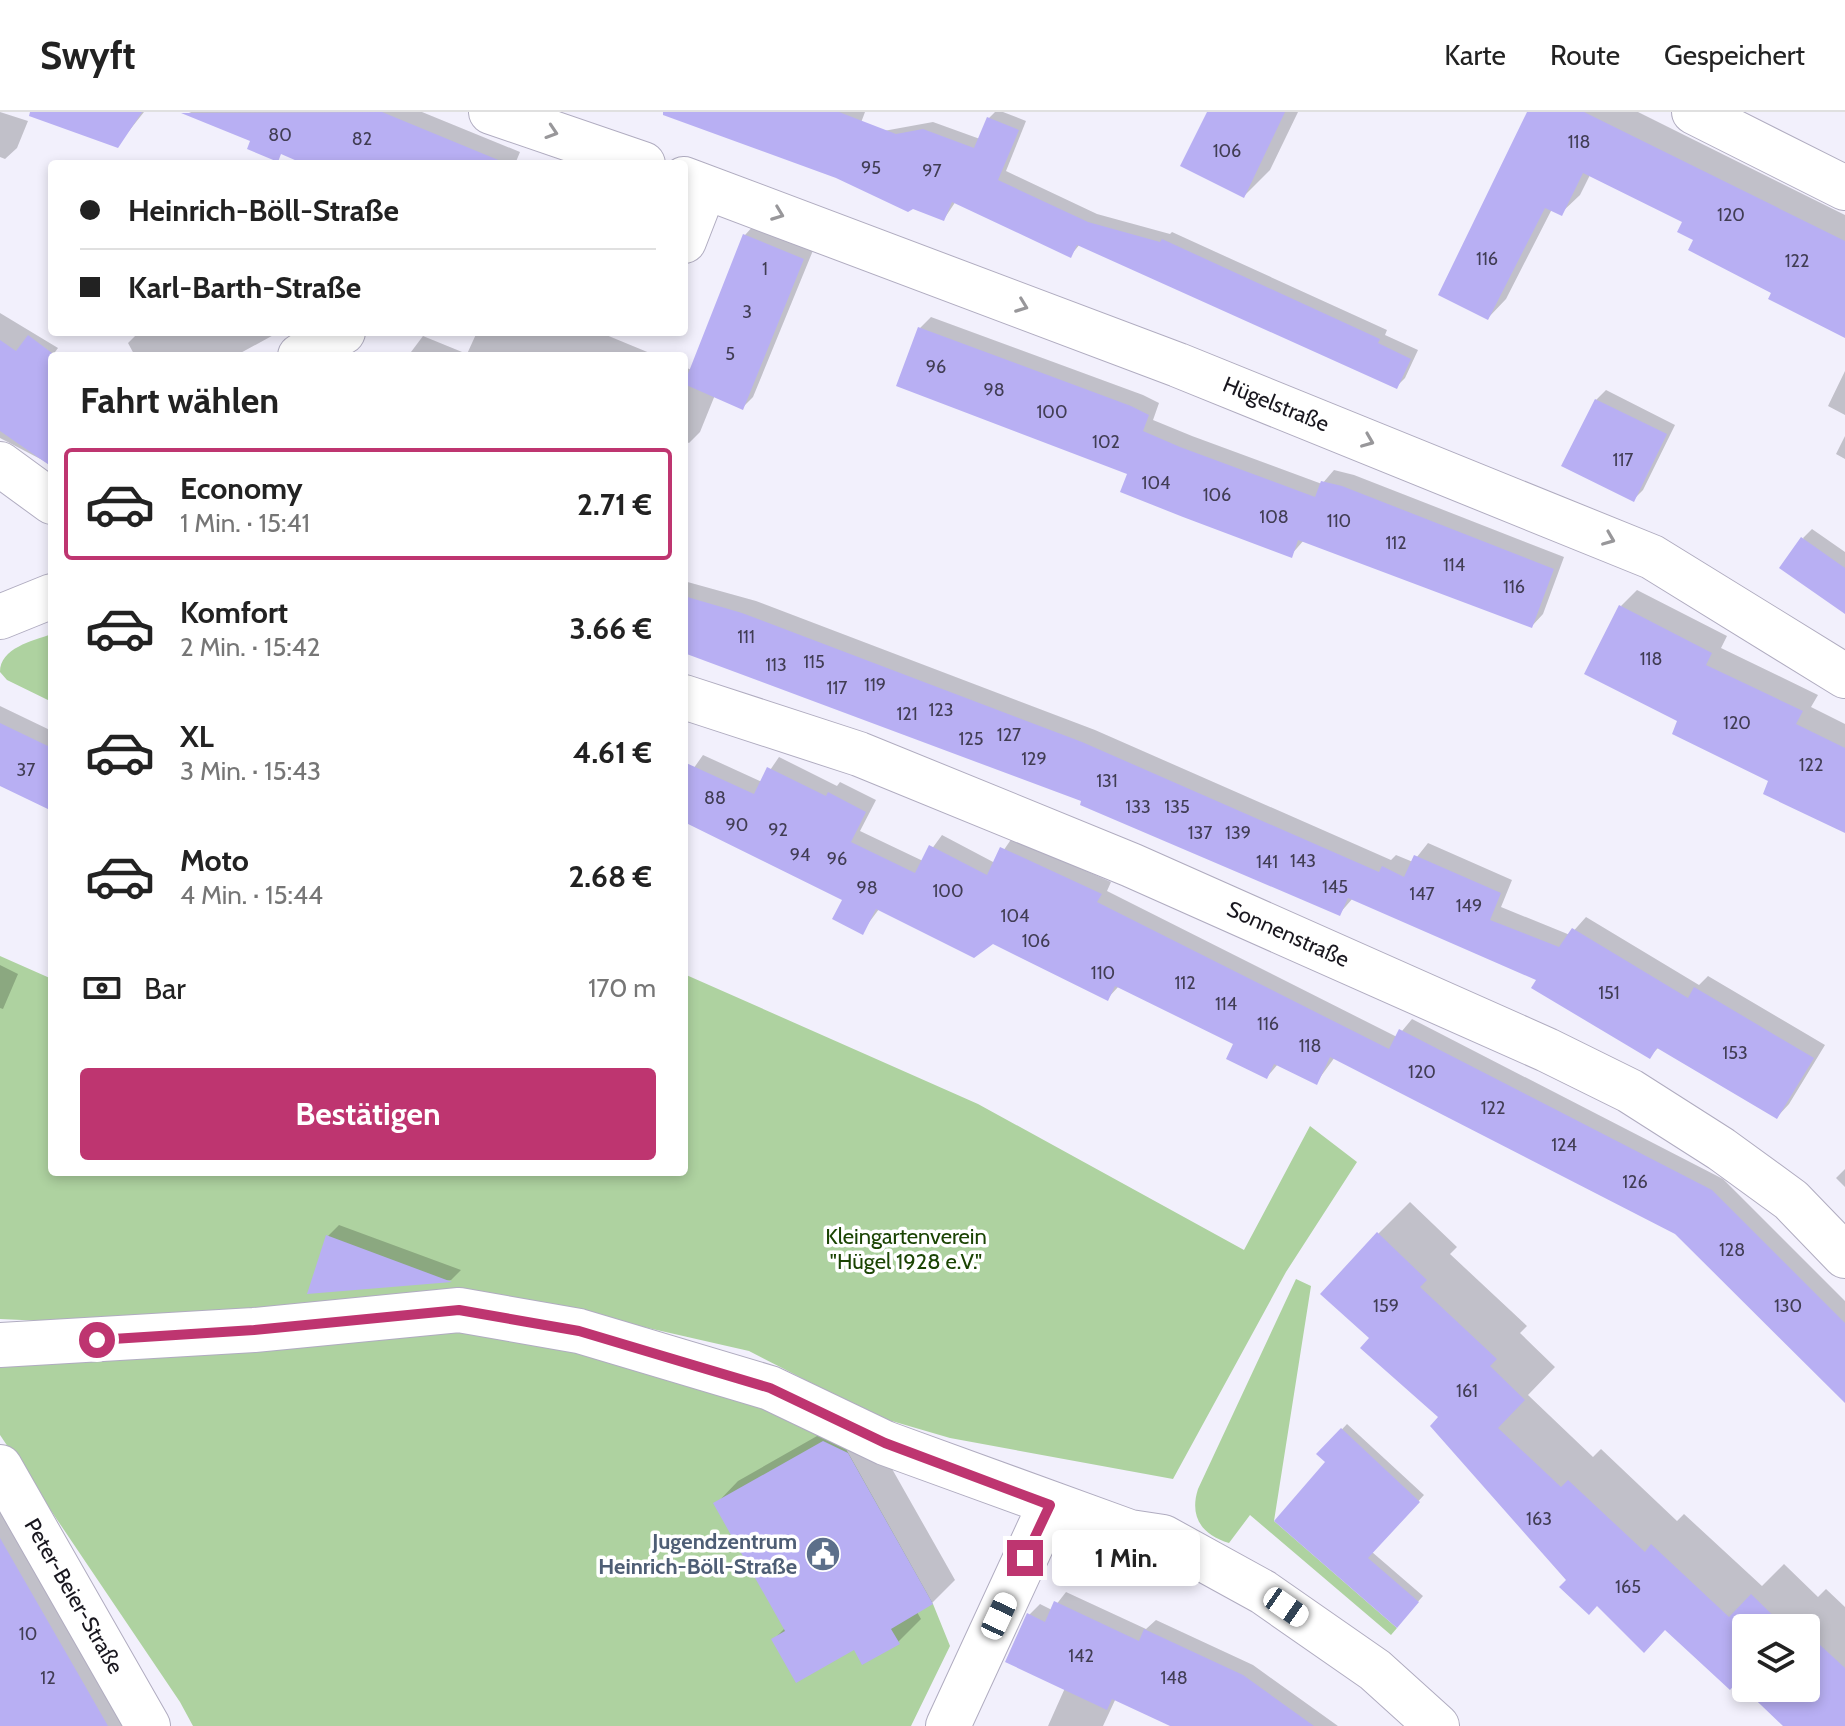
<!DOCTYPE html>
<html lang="de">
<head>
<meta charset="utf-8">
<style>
  :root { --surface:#fff; --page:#f2f2f2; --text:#222; --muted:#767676; --line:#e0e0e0; --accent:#be3570 }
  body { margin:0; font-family:Cabin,sans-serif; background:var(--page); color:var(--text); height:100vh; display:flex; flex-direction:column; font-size:30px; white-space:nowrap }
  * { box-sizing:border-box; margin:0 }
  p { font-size:26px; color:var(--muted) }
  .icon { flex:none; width:44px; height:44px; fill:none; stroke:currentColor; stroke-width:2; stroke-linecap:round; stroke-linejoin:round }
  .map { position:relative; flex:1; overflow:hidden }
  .sheet { position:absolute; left:48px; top:240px; width:640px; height:824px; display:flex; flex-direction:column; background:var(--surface); border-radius:8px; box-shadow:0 4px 12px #0003 }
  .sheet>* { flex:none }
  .hud { position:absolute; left:48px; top:48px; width:640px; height:176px; border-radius:8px; box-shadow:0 4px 12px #0003; display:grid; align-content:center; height:176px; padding:0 32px; background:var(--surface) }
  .buttons { position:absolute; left:1732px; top:1502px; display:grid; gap:16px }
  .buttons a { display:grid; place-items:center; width:88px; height:88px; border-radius:8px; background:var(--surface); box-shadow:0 4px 12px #0003; font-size:40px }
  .end { position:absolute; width:36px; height:36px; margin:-18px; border:10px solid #be3570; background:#fff; box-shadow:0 0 0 4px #fff }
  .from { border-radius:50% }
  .bubble { position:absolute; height:56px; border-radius:8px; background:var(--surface); box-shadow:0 4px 12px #0003; font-size:26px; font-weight:700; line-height:56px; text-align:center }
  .car { position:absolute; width:24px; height:48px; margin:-24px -12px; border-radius:10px; box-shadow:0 0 6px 2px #0007; background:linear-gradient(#fff 24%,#345 0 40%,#fff 0 76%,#345 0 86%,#fff 0) }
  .hud b { display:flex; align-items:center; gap:28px; height:76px; font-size:30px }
  .hud b+b { border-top:2px solid var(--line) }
  .hud i { width:20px; height:20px; background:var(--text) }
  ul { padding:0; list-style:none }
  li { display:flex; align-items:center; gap:24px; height:112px; margin:0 16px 12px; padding:0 16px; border:4px solid transparent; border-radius:8px }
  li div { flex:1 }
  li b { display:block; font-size:30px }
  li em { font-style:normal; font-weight:700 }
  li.current { border-color:var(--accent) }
  li>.icon { width:72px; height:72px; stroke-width:1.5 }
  h2 { padding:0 32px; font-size:36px; line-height:96px }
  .pay { display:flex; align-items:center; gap:20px; height:88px; padding:0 32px; font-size:30px }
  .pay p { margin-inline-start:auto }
  .cta { display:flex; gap:16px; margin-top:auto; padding:16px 32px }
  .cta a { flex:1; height:92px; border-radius:8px; background:var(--accent); color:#fff; font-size:32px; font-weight:700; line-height:92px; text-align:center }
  header { display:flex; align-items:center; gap:48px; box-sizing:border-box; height:112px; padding:0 40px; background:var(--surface); border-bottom:2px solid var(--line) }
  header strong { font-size:38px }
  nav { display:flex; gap:44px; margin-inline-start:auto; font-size:28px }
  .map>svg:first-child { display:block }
  .green { fill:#aed2a0 }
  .shadow { fill:#0003 }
  .building { fill:#b8aff3 }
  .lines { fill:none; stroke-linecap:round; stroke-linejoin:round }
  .minor-casing { stroke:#b0acc0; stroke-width:46 }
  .tertiary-casing { stroke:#b0acc0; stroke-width:46 }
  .minor { stroke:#fff; stroke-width:44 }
  .tertiary { stroke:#fff; stroke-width:44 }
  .oneway { stroke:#98979a }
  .route { stroke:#be3570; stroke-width:10 }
  .labels { text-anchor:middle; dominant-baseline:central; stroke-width:7; stroke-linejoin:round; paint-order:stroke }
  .number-label { font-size:18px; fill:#413d54 }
  .street-label { font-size:22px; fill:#19171f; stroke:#fff }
  .park-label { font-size:22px; fill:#1b4403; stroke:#fff }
  .service-label { font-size:22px; font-weight:bold; fill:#4e5e75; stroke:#fff; text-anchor:end }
</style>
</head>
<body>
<header>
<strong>Swyft</strong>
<nav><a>Karte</a><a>Route</a><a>Gespeichert</a></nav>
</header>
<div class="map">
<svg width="1845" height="1614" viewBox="0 0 1845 1614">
  <rect width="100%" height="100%" fill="#f2f0fc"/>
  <!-- green -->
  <path class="green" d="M52,522V590L7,568L0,560C0,536 32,529 52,522Z
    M0,844L52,867V1060H684V862L978,992L1244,1138L1310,1014L1357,1050L1286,1160L1173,1367L950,1326L878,1305L749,1239L591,1203L448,1178L245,1197L44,1209L0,1207Z
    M1296,1167L1311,1174L1274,1409L1397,1516L1391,1523L1250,1403L1229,1431C1202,1423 1189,1405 1198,1377Z
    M440,1213L607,1241L837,1321L933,1492L950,1534L911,1614H193L180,1590L0,1323V1246Z"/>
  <!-- shadow -->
  <path class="shadow" d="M0,0L28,9L17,36L5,47L0,45Z
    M96,0H144L117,34Z
    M189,0H422L520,40L515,52H339L277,38Z
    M671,0H865L856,24L933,10L980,27L989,6L995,0H1003L1026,9L1006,59L1097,102L1170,122L1172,120L1387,218L1385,223L1418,238L1405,266L1396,275L1080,132L1071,143L956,89L944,107Z
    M1209,0H1298L1270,58L1244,84Z
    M1529,0H1638L1845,103V224L1695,127L1685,109L1590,63L1580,83L1561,101L1552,97L1506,187L1488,206Z
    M755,112L814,136L753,285L743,295L715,283L700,320L689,331L684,329V255L692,258L745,123Z
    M0,201L58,236L47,251L52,255L50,352L0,326Z
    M931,205L1143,283L1159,291L1153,308L1192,324L1322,372L1334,358L1354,363L1564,445L1543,502L1532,514L1304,428L1291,443L1130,360L920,216Z
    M139,220H279L235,244H135L128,231Z
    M477,220H599L657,244H479L471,241L470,244H408L423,224L467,242Z
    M1845,259V303L1828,294Z
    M1606,278L1675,313L1643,378L1633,388L1596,288Z
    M1845,324V347L1836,342Z
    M1812,417L1845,440V500L1803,426Z
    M684,469L756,489L1095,618L1391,748L1396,743L1413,750L1428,731L1512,768L1501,795L1570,823L1586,805L1699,873L1708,864L1825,933L1789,992L1777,1005L1659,935L1650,944L1539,867L1353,786L1340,801L1084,688L684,539Z
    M1637,478L1727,524L1721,536L1818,583L1811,595L1845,612V719L1680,608L1621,494Z
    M0,594L52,619V696L0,672Z
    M703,643L762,670L779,645L837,674L840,670L876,688L860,719L923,749L942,723L995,751L1012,726L1111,770L1107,779L1397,925L1412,907L1723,1067L1845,1189V1288L1677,1120L1335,945L1316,971L1278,952L1267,965L1236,931L1119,874L1107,887L992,830L879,797L862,820L845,787L684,708V670Z
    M0,853L18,862L3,897L0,896Z
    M1845,1057V1075L1836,1066Z
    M1410,1090L1457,1135L1450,1142L1527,1214L1520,1221L1555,1255L1528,1283L1593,1345L1601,1337L1677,1409L1684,1402L1762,1474L1784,1452L1818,1485L1826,1477L1845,1495V1614H1786L1746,1576H1806V1516H1746V1576L1666,1516L1569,1468L1441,1305L1372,1225L1378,1122Z
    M339,1113L461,1158L451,1168L310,1180L328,1124Z
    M847,1307L870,1318L955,1468L932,1491L917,1500L921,1507L898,1530L855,1535L774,1527L786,1515L716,1392L738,1369Z
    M1347,1312L1424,1383L1372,1440L1423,1484L1402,1508L1276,1409L1328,1350L1319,1342Z
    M0,1380L144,1614H29L0,1582Z
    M1066,1480L1146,1517L1156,1508L1253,1553L1338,1614H1186L1116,1586L1103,1614H1048L1065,1576L1029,1503L1040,1492L1052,1498Z"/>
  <!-- building -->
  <path class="building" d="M30,0H142L118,36L29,4Z
    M382,0L508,52H304L281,42L278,50L247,37L250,29L181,1Z
    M663,0H839L896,22L923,17L974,36L987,5L1019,18L998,68L1088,110L1160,130L1162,127L1380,227L1378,231L1411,247L1397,277L1077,133L1071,146L952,90L944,109L913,97L908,100L836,66L663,3Z
    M1207,0H1285L1244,86L1180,54Z
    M1527,0H1584L1845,129V226L1768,187L1771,181L1688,138L1693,128L1677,120L1682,110L1583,61L1562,104L1545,96L1488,208L1438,183Z
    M743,122L804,147L743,298L684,272Z
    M918,215L1131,294L1149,303L1143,319L1180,335L1315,385L1321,369L1342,374L1554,457L1532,516L1298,428L1292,446L1183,405L1120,380L1127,362L896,274Z
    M28,223L52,241V355L0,319V228L16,239Z
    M1595,287L1667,322L1634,390L1561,354Z
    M1801,425L1845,456V502L1779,456Z
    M684,484L742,501L1082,630L1379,760L1382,754L1404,765L1414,743L1501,781L1490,808L1559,835L1572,816L1688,886L1694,875L1814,946L1777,1007L1657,936L1650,947L1531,876L1536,868L1348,786L1340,804L1080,693L1081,689L684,541Z
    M1619,493L1712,541L1706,553L1803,599L1796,612L1845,636V721L1763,682L1768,669L1672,622L1677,609L1584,562Z
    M0,611L52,636V699L0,674Z
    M684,650L754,682L767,655L826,684L828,680L866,700L851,730L915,761L929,733L987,763L1000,735L1102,782L1097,790L1389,937L1399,917L1712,1078L1845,1211V1291L1675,1122L1330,945L1317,973L1274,952L1267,967L1226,947L1233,932L1115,874L1108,889L993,832L974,846L876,797L863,823L832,807L842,788L684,710Z
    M1377,1120L1427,1168L1420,1175L1497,1247L1490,1254L1525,1288L1498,1316L1561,1375L1568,1368L1645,1440L1651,1432L1729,1505L1751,1482L1786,1516H1746V1576H1806V1520L1845,1556V1614H1783L1737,1570L1730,1578L1665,1518L1644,1541L1597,1494L1589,1503L1559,1475L1566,1468L1430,1314L1438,1305L1360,1236L1369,1226L1320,1182Z
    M326,1123L452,1170L307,1182Z
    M1341,1316L1420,1390L1368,1446L1419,1490L1397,1516L1274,1409L1325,1350L1316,1342Z
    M823,1329L848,1341L933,1492L891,1517L900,1532L862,1553L854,1538L796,1571L771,1527L785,1519L713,1391Z
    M0,1426L84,1572L108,1614H0Z
    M1054,1489L1139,1529L1144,1517L1243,1563L1314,1614H1170L1112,1587L1107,1598L1005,1550L1027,1501L1045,1510Z"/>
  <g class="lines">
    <!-- minor casing -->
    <g class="minor-casing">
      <path id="minor" d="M491,0L643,52
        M684,67L1178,253L1652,445L1845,564
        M684,129L705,75
        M300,244L343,220
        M0,352L52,390
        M0,505L52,484
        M684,585L859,642L1131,753L1547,938L1630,979L1721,1037L1791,1088L1845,1144
        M0,1233L254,1218L459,1198L579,1219L770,1276L885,1331L1130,1420L1163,1425L1263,1480L1375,1558L1437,1614
        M0,1355L148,1614
        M948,1614L1050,1393"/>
    </g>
    <!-- tertiary casing -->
    <g class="tertiary-casing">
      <path id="tertiary" d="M1694,0L1845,76"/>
    </g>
    <!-- minor -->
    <use href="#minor" class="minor"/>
    <!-- tertiary -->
    <use href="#tertiary" class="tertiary"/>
  </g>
  <!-- one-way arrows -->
  <defs><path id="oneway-chevron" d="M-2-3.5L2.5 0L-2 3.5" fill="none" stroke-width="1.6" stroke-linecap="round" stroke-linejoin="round" transform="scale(2)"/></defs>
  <g class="oneway">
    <use href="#oneway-chevron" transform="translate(552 20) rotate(18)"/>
    <use href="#oneway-chevron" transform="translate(778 102) rotate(21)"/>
    <use href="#oneway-chevron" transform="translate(1022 194) rotate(21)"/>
    <use href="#oneway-chevron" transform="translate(1368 329) rotate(22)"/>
    <use href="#oneway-chevron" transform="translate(1609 427) rotate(22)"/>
  </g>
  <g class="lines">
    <!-- route -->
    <path class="route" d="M97,1228L254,1218L459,1198L579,1219L770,1276L885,1331L1050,1393L1025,1446"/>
  </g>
  <!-- icons -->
  <defs>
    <g id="civic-disc" transform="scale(1.8)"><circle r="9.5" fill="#5c6f8a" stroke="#fff"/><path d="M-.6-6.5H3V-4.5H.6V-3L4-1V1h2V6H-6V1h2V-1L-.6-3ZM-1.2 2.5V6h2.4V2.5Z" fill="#fff"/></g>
  </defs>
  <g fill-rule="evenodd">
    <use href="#civic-disc" x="823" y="1442"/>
  </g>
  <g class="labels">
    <!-- number labels -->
    <g class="number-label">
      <text x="280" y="23">80</text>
      <text x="362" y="27">82</text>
      <text x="1579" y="30">118</text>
      <text x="1227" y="39">106</text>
      <text x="871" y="56">95</text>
      <text x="932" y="59">97</text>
      <text x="1731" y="103">120</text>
      <text x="1487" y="147">116</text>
      <text x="1797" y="149">122</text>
      <text x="765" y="157">1</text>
      <text x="747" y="200">3</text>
      <text x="730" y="242">5</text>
      <text x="936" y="255">96</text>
      <text x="994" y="278">98</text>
      <text x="1052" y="300">100</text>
      <text x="1106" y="330">102</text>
      <text x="1623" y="348">117</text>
      <text x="1156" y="371">104</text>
      <text x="1217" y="383">106</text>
      <text x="1274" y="405">108</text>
      <text x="1339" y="409">110</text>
      <text x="1396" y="431">112</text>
      <text x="1454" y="453">114</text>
      <text x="1514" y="475">116</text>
      <text x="746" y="525">111</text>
      <text x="1651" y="547">118</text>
      <text x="814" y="550">115</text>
      <text x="776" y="553">113</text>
      <text x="875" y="573">119</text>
      <text x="837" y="576">117</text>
      <text x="941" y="598">123</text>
      <text x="907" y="602">121</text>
      <text x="1737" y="611">120</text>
      <text x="1009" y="623">127</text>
      <text x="971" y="627">125</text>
      <text x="1034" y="647">129</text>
      <text x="1811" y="653">122</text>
      <text x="26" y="658">37</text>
      <text x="1107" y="669">131</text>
      <text x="715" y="686">88</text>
      <text x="1138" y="695">133</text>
      <text x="1177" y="695">135</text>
      <text x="737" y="713">90</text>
      <text x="778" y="718">92</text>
      <text x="1200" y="721">137</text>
      <text x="1238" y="721">139</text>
      <text x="800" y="743">94</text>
      <text x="837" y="747">96</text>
      <text x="1303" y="749">143</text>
      <text x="1267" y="750">141</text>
      <text x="1335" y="775">145</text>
      <text x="867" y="776">98</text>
      <text x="948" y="779">100</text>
      <text x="1422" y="782">147</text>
      <text x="1469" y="794">149</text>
      <text x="1015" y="804">104</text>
      <text x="1036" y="829">106</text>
      <text x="1103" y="861">110</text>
      <text x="1185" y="871">112</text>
      <text x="1609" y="881">151</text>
      <text x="1226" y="892">114</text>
      <text x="1268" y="912">116</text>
      <text x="1310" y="934">118</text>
      <text x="1735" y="941">153</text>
      <text x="1422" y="960">120</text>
      <text x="1493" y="996">122</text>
      <text x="1564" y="1033">124</text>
      <text x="1635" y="1070">126</text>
      <text x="1732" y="1138">128</text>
      <text x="1386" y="1194">159</text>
      <text x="1788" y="1194">130</text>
      <text x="1467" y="1279">161</text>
      <text x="1539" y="1407">163</text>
      <text x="1628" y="1475">165</text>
      <text x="28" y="1522">10</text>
      <text x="1081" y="1544">142</text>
      <text x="48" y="1566">12</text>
      <text x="1174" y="1566">148</text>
    </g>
    <!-- street labels -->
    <g class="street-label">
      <text transform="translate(1276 292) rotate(22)">Hügelstraße</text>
      <text transform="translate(1288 822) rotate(24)">Sonnenstraße</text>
      <text transform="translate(74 1484) rotate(60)">Peter-Beier-Straße</text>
    </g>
    <!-- park labels -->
    <g class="park-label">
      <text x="906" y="1124">Kleingartenverein<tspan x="906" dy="25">"Hügel 1928 e.V."</tspan></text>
    </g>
    <!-- service labels -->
    <g class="service-label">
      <text x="797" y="1429">Jugendzentrum<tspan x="797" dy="25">Heinrich-Böll-Straße</tspan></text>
    </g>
  </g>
</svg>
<div class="buttons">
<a><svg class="icon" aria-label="layers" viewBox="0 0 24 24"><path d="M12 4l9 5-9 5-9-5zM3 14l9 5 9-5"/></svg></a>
</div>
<i class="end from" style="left:97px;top:1228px"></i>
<i class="end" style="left:1025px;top:1446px"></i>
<div class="bubble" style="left:1052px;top:1418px;width:148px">1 Min.</div>
<i class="car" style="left:1286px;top:1495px;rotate:125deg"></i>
<i class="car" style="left:999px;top:1504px;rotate:25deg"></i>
<div class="hud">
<b><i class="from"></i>Heinrich-Böll-Straße</b>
<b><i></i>Karl-Barth-Straße</b>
</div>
<section class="sheet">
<h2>Fahrt wählen</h2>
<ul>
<li class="current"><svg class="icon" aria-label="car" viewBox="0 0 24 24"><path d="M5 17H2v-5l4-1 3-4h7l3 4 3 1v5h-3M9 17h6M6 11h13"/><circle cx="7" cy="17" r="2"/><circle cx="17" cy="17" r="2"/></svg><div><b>Economy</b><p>1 Min. · 15:41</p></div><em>2.71 €</em></li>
<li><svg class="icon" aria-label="car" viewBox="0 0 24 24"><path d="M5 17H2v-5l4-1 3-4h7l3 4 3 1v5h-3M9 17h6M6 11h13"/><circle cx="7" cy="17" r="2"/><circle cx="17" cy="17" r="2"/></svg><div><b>Komfort</b><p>2 Min. · 15:42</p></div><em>3.66 €</em></li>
<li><svg class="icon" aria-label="car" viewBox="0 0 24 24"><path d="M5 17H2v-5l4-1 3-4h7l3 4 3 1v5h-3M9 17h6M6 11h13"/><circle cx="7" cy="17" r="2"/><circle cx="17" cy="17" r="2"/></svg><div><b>XL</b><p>3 Min. · 15:43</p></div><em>4.61 €</em></li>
<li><svg class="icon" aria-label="car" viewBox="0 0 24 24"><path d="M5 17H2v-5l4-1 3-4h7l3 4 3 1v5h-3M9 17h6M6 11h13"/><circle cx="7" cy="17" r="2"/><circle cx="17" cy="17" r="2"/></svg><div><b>Moto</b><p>4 Min. · 15:44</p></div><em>2.68 €</em></li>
</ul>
<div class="pay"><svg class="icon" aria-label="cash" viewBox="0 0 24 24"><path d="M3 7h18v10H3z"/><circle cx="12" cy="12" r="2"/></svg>Bar<p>170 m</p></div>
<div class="cta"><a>Bestätigen</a></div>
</section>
</div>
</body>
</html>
